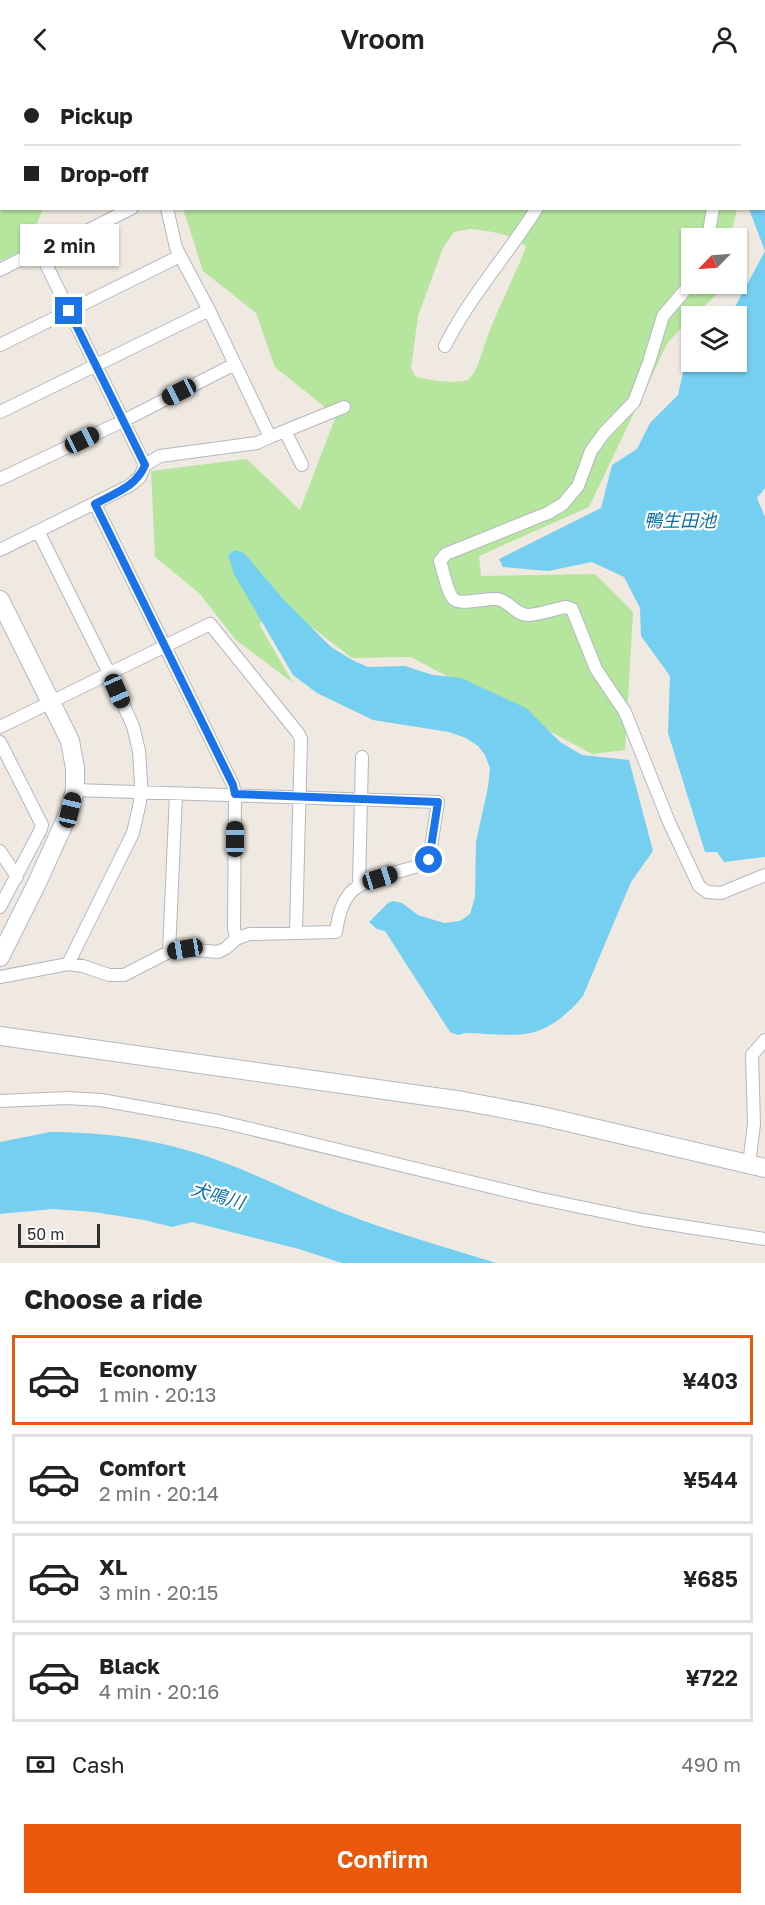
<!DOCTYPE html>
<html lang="en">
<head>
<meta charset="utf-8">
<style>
  :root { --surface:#fff; --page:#f6f6f6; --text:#222; --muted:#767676; --line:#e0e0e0; --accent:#ea580c }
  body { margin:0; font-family:"Golos Text","Noto Sans JP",sans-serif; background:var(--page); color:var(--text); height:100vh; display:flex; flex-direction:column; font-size:22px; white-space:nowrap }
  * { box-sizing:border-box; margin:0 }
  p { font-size:20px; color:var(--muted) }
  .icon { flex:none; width:33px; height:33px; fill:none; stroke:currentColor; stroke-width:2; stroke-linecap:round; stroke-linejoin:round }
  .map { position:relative; height:1185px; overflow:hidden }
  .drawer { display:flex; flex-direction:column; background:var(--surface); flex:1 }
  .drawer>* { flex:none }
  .guide { position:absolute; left:0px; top:0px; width:765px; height:132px; box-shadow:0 2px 4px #0004; display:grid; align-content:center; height:132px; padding:0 24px; background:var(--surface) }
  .needle { width:39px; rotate:245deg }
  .fabs { position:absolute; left:681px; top:150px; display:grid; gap:12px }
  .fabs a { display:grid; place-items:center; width:66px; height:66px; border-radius:0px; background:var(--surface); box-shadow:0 2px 4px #0004; font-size:30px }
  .scale { position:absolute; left:18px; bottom:15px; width:82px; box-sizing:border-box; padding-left:6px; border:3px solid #2e2e2e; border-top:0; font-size:16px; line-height:21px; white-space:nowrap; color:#2e2e2e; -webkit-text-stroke:4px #fff; paint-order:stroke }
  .end { position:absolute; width:27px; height:27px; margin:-14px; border:8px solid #1a73e8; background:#fff; box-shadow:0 0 0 3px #fff }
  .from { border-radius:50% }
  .bubble { position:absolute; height:42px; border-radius:0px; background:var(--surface); box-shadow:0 2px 4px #0004; font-size:20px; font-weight:600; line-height:42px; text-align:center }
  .car { position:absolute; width:18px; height:36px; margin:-18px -9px; border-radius:8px; box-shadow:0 0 4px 2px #0007; background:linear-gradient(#222 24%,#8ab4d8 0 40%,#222 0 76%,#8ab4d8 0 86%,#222 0) }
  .guide b { display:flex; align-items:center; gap:21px; height:57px; font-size:22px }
  .guide b+b { border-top:2px solid var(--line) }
  .guide i { width:15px; height:15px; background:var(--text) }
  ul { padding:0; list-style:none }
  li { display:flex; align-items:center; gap:18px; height:90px; margin:0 12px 9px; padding:0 12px; border:3px solid var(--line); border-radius:0px }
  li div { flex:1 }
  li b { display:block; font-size:22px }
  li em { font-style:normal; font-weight:600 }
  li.current { border-color:var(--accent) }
  li>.icon { width:54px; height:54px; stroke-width:1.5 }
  h2 { padding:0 24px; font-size:27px; line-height:72px }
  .pay { display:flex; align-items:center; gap:15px; height:66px; padding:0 24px; font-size:22px }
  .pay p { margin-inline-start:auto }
  .cta { display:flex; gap:12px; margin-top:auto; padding:12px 24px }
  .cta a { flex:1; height:69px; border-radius:0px; background:var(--accent); color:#fff; font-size:24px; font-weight:600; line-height:69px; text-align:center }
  header { display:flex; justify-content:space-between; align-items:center; height:78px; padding:0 24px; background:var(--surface); font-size:27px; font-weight:600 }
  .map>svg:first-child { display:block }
  .green { fill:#b6e59e; fill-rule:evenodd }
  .water { fill:#75cff0 }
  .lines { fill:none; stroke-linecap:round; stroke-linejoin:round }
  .street-casing { stroke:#b4b7c1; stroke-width:14 }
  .secondary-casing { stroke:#b4b7c1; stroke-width:20 }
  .street { stroke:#fff; stroke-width:12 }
  .secondary { stroke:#fff; stroke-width:18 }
  .route { stroke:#1a73e8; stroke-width:8 }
  .labels { text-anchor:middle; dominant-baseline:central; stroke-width:4.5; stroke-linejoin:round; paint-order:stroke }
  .water-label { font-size:18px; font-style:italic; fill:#0d6fa3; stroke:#fff }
</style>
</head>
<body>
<header><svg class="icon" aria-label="back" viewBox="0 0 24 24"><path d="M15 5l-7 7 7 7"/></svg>Vroom<svg class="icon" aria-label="person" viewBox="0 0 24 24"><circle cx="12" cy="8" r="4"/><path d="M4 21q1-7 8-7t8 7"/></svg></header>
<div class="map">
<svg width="765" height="1185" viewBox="0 0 765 1185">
  <rect width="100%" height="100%" fill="#efe9e1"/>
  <!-- green -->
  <path class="green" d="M0,0H370L372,1L2,2V88L0,89Z
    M426,0H741V1L424,2Z
    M1,116L2,130L43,131L25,173L0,183V118Z
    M183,131H737L730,160H692V206H719L716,217L694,238H692L691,241L668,264L589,429L479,478L481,498L595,496L633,534L625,672L592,676L411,579L352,580L270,517L260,548L293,605L236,562L199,515L155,479L151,393L247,381L300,432L336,338L275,289L256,235L203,193ZM471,151C487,153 516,156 526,169C513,203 494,236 483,272C480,280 476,295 469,301C461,307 424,302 415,298L411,290L418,238L443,170L454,154Z"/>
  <!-- water -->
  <path class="water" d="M765,60V410L757,420L765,439V779L724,784L717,774H705L668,655L670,598L641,558L640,530L624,499L592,484L548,493L503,489L499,481L601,430L612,387L637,371L650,345L678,317L689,268L691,267L692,284H736V238H730L765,173L749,131L764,130V65Z
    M235,472L244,475L284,522L331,569L354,583L368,589L405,588L433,597L461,600L526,630L560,664L582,677L629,682L653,773L631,804L583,918C570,934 551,951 530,955C513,959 483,955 465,955L458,957L450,954L385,853L377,851L369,844L388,825L393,823L402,825L418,837L444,845L460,843L470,836L475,819L476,764L488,709L490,690L485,677L478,668L466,660L449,654L373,642L317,615L293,597L234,496L228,477Z
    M50,1054C110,1054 169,1063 225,1085C262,1099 298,1117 335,1132C387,1153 442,1168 496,1185H342L299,1171L192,1144L172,1149L144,1142L94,1134L53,1131L0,1136V1064Z"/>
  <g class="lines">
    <!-- street casing -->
    <g class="street-casing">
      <path id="street" d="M754,0V2
        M612,2L613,0
        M708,160L713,130
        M41,176L145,387
        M0,192L29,177L41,176L132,130
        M692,204L663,238L649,284L634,324L604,355L591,373L578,408L563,426L548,435L446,476L440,483C443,492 448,518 455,522C463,527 486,520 497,521C509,522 516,538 529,537C541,536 554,531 566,529L572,531L596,591L625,634L669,744L699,808L707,814L721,815L765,797
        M0,267L180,178
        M445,268C468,221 508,176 537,130
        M0,334L209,232
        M285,353L302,387
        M270,359L344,329
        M0,401L123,343L235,286
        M95,426L233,707L235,716L234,850L236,861
        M38,453L109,595L133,648L139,673L141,705L140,724L133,755L68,886
        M0,472L129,408L140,399L145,387L160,378L257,365L270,359L209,232L176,170L167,130
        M0,649L210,546L298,655L301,661L296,854
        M0,664L42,747L40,753L0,829
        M0,773L17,799
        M359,807L362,679
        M169,874L176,716
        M0,899L68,886L83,888L109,897H124L169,874L185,871L218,874L226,870L236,861L249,856L336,854C338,840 341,825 351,814C361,802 405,792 422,787L429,782L438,724L75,712
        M0,1023L67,1020L101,1022L218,1043L537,1120L643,1142L765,1161
        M749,1086L754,1046L752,977L765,962"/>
    </g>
    <!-- secondary casing -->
    <g class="secondary-casing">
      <path id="secondary" d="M0,522L70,663L75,690V712L70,732L37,805L0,879
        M0,958L463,1023L542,1038L765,1090"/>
    </g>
    <!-- street -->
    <use href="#street" class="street"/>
    <!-- secondary -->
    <use href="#secondary" class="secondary"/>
  </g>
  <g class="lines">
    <!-- route -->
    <path class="route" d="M69,233L145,387C136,409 115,415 95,426L233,707L235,716L438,724L429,782"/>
  </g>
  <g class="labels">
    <!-- water labels -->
    <g class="water-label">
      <text x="680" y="442">鴨生田池</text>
      <text transform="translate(218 1117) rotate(16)">犬鳴川</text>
    </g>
  </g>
</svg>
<div class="fabs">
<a><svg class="needle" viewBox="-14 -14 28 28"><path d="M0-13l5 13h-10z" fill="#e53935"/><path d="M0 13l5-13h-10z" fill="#767676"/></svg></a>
<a><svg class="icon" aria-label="layers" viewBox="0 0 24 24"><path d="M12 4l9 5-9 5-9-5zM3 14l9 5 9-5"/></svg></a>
</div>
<div class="scale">50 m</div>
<i class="end from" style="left:429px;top:782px"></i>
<i class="end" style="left:69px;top:233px"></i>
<div class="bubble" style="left:20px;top:146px;width:99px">2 min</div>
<i class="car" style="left:179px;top:314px;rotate:243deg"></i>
<i class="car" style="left:82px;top:362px;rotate:64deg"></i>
<i class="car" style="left:117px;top:613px;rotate:156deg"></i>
<i class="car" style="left:70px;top:732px;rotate:13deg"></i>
<i class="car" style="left:235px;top:761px;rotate:0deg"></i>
<i class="car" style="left:380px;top:800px;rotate:73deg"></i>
<i class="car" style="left:185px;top:871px;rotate:260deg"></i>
<div class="guide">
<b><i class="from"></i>Pickup</b>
<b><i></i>Drop-off</b>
</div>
</div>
<section class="drawer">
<h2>Choose a ride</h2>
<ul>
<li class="current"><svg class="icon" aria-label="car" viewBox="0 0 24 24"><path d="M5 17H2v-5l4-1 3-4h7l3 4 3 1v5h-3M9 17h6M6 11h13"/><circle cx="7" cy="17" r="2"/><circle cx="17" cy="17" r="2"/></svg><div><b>Economy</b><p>1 min · 20:13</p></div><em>¥403</em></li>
<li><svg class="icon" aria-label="car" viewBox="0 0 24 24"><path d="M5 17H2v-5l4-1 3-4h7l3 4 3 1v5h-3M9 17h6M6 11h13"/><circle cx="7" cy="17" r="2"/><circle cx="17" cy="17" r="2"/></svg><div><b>Comfort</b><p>2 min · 20:14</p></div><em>¥544</em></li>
<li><svg class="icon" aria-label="car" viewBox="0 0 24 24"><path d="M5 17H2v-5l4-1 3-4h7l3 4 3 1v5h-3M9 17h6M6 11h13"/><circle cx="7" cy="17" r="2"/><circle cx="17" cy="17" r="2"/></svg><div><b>XL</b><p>3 min · 20:15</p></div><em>¥685</em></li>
<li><svg class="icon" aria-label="car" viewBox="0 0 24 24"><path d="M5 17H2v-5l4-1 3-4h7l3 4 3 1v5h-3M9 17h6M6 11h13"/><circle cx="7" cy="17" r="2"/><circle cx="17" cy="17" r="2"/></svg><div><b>Black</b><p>4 min · 20:16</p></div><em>¥722</em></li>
</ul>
<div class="pay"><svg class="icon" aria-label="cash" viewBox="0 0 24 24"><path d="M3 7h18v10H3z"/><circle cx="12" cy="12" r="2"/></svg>Cash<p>490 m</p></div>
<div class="cta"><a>Confirm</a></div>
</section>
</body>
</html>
